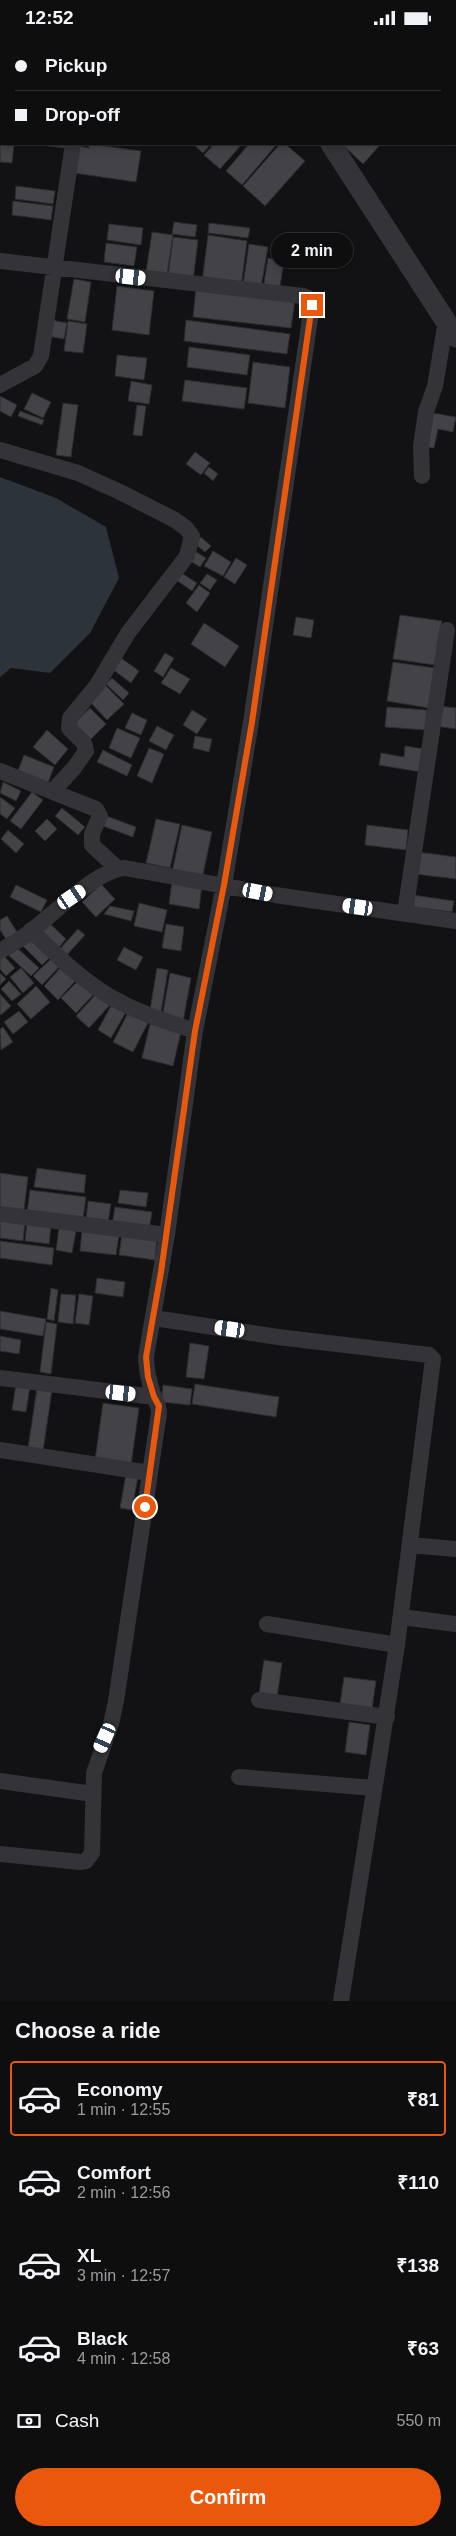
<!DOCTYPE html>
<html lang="en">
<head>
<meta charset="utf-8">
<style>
  :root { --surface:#0e0e0f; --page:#171718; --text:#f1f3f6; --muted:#9b9c9e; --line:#2e2e2f; --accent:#ea580c }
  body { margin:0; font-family:Helvetica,sans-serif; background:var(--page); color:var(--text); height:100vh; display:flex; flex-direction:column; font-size:19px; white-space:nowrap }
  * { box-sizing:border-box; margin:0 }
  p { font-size:16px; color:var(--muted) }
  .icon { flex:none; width:28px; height:28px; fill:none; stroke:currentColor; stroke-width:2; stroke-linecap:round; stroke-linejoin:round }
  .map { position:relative; height:1966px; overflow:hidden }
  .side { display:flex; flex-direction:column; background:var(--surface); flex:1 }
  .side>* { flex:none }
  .top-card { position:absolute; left:0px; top:0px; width:456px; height:110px; box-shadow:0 2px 8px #0003,0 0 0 1px var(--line); display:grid; align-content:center; height:110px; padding:0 15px; background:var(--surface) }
  .end { position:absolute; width:22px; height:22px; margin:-11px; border:6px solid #ea580c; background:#fff; box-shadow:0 0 0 2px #fff }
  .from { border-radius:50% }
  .bubble { position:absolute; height:35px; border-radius:18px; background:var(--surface); box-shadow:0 2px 8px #0003,0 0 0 1px var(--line); font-size:16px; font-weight:700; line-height:35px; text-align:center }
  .car { position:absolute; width:15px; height:30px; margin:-15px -8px; border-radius:6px; box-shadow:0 0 4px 1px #0007; background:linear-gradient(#fff 24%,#345 0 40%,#fff 0 76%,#345 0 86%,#fff 0) }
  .top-card b { display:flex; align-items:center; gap:18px; height:48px; font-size:19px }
  .top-card b+b { border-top:1px solid var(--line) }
  .top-card i { width:12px; height:12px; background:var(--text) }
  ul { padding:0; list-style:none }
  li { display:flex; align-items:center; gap:15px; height:75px; margin:0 10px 8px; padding:0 5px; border:2px solid transparent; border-radius:5px }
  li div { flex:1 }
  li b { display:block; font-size:19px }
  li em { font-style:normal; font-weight:700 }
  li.active { border-color:var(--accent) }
  li>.icon { width:45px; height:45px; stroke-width:1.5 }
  h2 { padding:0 15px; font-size:22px; line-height:60px }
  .pay { display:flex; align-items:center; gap:12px; height:55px; padding:0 15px; font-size:19px }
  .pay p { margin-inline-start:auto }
  .button { display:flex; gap:10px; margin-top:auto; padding:10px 15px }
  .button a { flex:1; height:58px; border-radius:30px; background:var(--accent); color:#fff; font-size:20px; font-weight:700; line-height:58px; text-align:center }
  .status { display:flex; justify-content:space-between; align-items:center; height:35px; padding:0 25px; background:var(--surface); direction:ltr }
  .status svg { height:14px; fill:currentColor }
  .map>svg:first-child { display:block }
  .water { fill:#2d333b }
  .building { fill:#424247; stroke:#2d2c30 }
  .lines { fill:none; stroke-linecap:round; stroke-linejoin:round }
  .minor { stroke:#343438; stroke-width:16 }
  .tertiary { stroke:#343438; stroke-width:21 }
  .route { stroke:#ea580c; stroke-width:6 }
</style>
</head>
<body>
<div class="status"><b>12:52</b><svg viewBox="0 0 49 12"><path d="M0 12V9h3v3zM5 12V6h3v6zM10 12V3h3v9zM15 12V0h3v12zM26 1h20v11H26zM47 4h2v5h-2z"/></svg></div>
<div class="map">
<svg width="456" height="1966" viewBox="0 0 456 1966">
  <rect width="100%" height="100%" fill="#121214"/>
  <!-- water -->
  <path class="water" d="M0,442L56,463L106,492L119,543L90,598L50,638L11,633L0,642Z"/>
  <!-- building -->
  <path class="building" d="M0,108L14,110L12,128L0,127Z
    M31,109H67L66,113Z
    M89,109L141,116L136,147L74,138L78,111L89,113Z
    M193,109H211L203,118Z
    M214,109H242L220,134L204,120Z
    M249,109H277L242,150L226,136Z
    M280,109H285L305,126L265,171L243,151Z
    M344,109H381L363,129L343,110Z
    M16,151L55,156L53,169L15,164Z
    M13,166L53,171L51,185L12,180Z
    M174,187L197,190L195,202L172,199Z
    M209,188L250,193L248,203L208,198Z
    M109,189L143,193L141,210L107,205Z
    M152,197L173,200L167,240L146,237Z
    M208,200L247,206L241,252L202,247Z
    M173,202L198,205L193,246L168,242Z
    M106,208L137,212L134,231L104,227Z
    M249,209L268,212L261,252L243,250Z
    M268,223L284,226L279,257L263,255Z
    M74,244L91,247L85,287L67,284Z
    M117,251L154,256L149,300L112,295Z
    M196,253L295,265L291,293L193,282Z
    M51,285L67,288L64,304L48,301Z
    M186,285L290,299L287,319L184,306Z
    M68,286L87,289L83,318L64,316Z
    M189,312L250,320L247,340L187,332Z
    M117,320L147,323L144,345L115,341Z
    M253,327L290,332L285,373L248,368Z
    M185,345L247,353L244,374L182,366Z
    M131,346L152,350L149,369L128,366Z
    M32,358L51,367L43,383L24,374Z
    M0,361L17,370L11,382L0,376Z
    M63,368L78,370L71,422L56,420Z
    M137,370L146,371L142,401L133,400Z
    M20,376L44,385L42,390L18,381Z
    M427,377L456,382L453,397L438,394L434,413L421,411Z
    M195,417L210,428L201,440L186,429Z
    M209,432L218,439L213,446L204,438Z
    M201,502L211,511L205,517L195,509Z
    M193,515L206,523L200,532L187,524Z
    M213,516L231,527L223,541L204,531Z
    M236,523L247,530L235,549L224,542Z
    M177,535L197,548L192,556L172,542Z
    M207,539L217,545L210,555L200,548Z
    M199,550L210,558L197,577L186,568Z
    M400,580L442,586L435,630L393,624Z
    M296,582L314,585L311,603L293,600Z
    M204,588L239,611L225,632L191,609Z
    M165,618L174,623L163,642L154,636Z
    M121,623L139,636L131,648L112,634Z
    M393,627L435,633L429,673L387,666Z
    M171,633L190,644L180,659L161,648Z
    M112,643L129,658L123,665L106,649Z
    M105,650L124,669L107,685L89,666Z
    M439,671L456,673V694L436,691Z
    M387,672L427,675L425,695L385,692Z
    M90,673L106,689L89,706L73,690Z
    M192,675L207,684L197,699L183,690Z
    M132,678L147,685L141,700L125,693Z
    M157,691L174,700L166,715L149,706Z
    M117,693L140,703L131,723L109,713Z
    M47,695L68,714L55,730L33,712Z
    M195,701L212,704L209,717L193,713Z
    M405,711L424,714L421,737L379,730L381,718L404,722Z
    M149,713L164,719L152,748L137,741Z
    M103,715L132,730L127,741L97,727Z
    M24,720L54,732L46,753L16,741Z
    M3,747L21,756L16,766L0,758Z
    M32,757L43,765L21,794L10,786Z
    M0,762L15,773L7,784L0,779Z
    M62,773L85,792L78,800L55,781Z
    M104,780L136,792L133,802L100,790Z
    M47,784L57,794L45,806L35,796Z
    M156,784L180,789L170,833L146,828Z
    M182,790L212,797L202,844L172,837Z
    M367,790L408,795L406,815L365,810Z
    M8,795L24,809L16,818L1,804Z
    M418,817L456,822V844L415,839Z
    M172,846L202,850L199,874L169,869Z
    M101,849L115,864L96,882L82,867Z
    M16,850L47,865L41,877L10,862Z
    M413,860L454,866L452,877L412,872Z
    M139,868L167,875L162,897L134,891Z
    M110,871L134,876L131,886L104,879Z
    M7,881L17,897L6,904L0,895V885Z
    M45,884L66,904L56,916L34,896Z
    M166,889L184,892L181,916L162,913Z
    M78,894L85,900L65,922L58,916Z
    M31,898L52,920L42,930L20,908Z
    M13,909L39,933L31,941L5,917Z
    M124,912L143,922L136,935L117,925Z
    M4,921L15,933L6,941L0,934V924Z
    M53,922L61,930L42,950L33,941Z
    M62,931L76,945L58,965L44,951Z
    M21,933L34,948L23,958L10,942Z
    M157,933L168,935L161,977L150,975Z
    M0,938L6,944L0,950Z
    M170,938L191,943L183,987L162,983Z
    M81,943L96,957L76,978L61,963Z
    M9,946L21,959L12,966L1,954Z
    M36,951L50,967L31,984L17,969Z
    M97,958L110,970L89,993L76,981Z
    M0,959L11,971L1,980L0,979Z
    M113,967L127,975L111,1003L98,995Z
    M19,976L28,987L13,999L4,987Z
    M129,976L149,986L133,1017L113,1007Z
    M150,989L181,997L173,1031L142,1023Z
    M3,992L13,1007L1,1015L0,994Z
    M37,1133L86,1140L84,1158L34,1152Z
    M0,1138L28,1142L24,1175L0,1173Z
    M30,1155L86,1162L83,1184L27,1177Z
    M120,1155L148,1158L146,1172L118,1168Z
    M88,1166L111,1169L108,1187L86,1184Z
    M115,1172L152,1177L149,1195L112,1190Z
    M0,1184L25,1187L23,1206L0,1203Z
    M27,1187L51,1191L49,1209L25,1206Z
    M59,1193L76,1196L72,1218L56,1215Z
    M82,1196L119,1200L116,1220L80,1216Z
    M122,1199L157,1204L155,1225L119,1220Z
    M0,1206L54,1213L52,1230L0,1223Z
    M97,1243L125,1247L123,1262L95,1258Z
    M51,1253L58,1255L54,1286L47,1284Z
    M61,1259L76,1260L73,1289L58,1287Z
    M79,1259L93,1261L89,1290L75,1288Z
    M0,1276L46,1284L43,1301L0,1294Z
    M46,1287L57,1289L51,1339L40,1337Z
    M0,1301L21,1305L19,1319L0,1316Z
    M190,1308L209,1311L204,1344L186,1342Z
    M16,1349L30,1351L26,1377L12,1375Z
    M195,1349L279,1362L276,1382L192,1369Z
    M163,1350L192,1354L190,1370L161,1367Z
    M37,1353L52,1355L43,1416L28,1413Z
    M103,1368L139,1373L131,1430L95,1425Z
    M126,1439L138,1441L132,1475L120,1473Z
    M264,1625L282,1628L277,1662L259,1659Z
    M344,1642L376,1646L372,1674L340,1669Z
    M349,1687L370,1690L366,1720L345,1717Z"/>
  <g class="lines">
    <!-- minor -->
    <path class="minor" d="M135,0L137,1
      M90,1V0
      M359,1L360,0
      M0,35H1
      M0,226L303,261L308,263L312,270L251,687L224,850L195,996L167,1200L146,1322C146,1335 149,1346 153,1359C155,1366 159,1369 159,1378L116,1666L111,1689L94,1738L92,1818L86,1826L80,1827L0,1819
      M0,350L35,331L41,321L73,109
      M0,415L78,438L120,457L175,485L186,493L192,501L187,521L128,598L97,650L70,683L69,693L84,708L86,716L74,733L53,756
      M422,441L421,411L426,377L435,351L446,286
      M0,736L96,774L100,781L92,799V810L118,834
      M405,878L447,595
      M31,895C57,921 86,950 120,967C143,980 170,987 195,996
      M0,916C7,912 14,908 20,904C48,886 92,836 125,833L275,860L456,886
      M0,1179L167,1200
      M154,1283L278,1302L429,1320L433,1324L397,1610L341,1966
      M0,1343L154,1362
      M0,1415L150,1438
      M410,1510L456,1514
      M401,1582L456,1589
      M267,1589L397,1610
      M259,1665L387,1682
      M239,1742L374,1753
      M0,1746L93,1759"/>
    <!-- tertiary -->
    <path class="tertiary" d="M259,0L260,1
      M331,109L456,302"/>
  </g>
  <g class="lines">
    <!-- route -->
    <path class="route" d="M145,1472L159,1371L154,1362L148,1342L146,1322L161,1237L195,996L224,850L252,687L312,270"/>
  </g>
</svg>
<i class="end from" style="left:145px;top:1472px"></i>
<i class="end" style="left:312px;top:270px"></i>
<div class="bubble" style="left:271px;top:198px;width:82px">2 min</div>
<i class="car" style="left:131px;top:242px;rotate:96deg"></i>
<i class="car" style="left:258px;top:857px;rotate:101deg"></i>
<i class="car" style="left:72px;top:862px;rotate:56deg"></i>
<i class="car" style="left:358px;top:872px;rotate:278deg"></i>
<i class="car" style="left:230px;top:1294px;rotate:278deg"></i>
<i class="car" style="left:121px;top:1358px;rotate:96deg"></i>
<i class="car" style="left:105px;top:1703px;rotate:204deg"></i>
<div class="top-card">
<b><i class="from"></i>Pickup</b>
<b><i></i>Drop-off</b>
</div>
</div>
<section class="side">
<h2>Choose a ride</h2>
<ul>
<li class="active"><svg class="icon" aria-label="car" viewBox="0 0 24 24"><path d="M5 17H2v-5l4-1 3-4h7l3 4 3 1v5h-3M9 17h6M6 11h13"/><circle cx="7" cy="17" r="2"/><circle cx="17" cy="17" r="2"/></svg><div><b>Economy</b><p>1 min · 12:55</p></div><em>₹81</em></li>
<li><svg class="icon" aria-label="car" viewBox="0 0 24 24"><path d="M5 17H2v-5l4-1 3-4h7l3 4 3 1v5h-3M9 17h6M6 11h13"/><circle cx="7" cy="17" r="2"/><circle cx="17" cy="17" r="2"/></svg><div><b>Comfort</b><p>2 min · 12:56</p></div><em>₹110</em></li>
<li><svg class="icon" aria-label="car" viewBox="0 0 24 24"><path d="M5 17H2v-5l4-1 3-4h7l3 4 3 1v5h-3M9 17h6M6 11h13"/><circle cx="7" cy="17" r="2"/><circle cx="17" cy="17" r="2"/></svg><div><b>XL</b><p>3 min · 12:57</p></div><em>₹138</em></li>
<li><svg class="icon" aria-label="car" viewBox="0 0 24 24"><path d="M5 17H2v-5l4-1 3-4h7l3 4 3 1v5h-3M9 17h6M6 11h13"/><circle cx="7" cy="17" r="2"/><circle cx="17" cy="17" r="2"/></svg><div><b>Black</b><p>4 min · 12:58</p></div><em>₹63</em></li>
</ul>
<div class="pay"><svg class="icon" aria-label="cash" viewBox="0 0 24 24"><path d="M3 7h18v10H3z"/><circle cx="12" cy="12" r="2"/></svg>Cash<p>550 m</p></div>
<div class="button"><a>Confirm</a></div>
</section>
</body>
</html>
